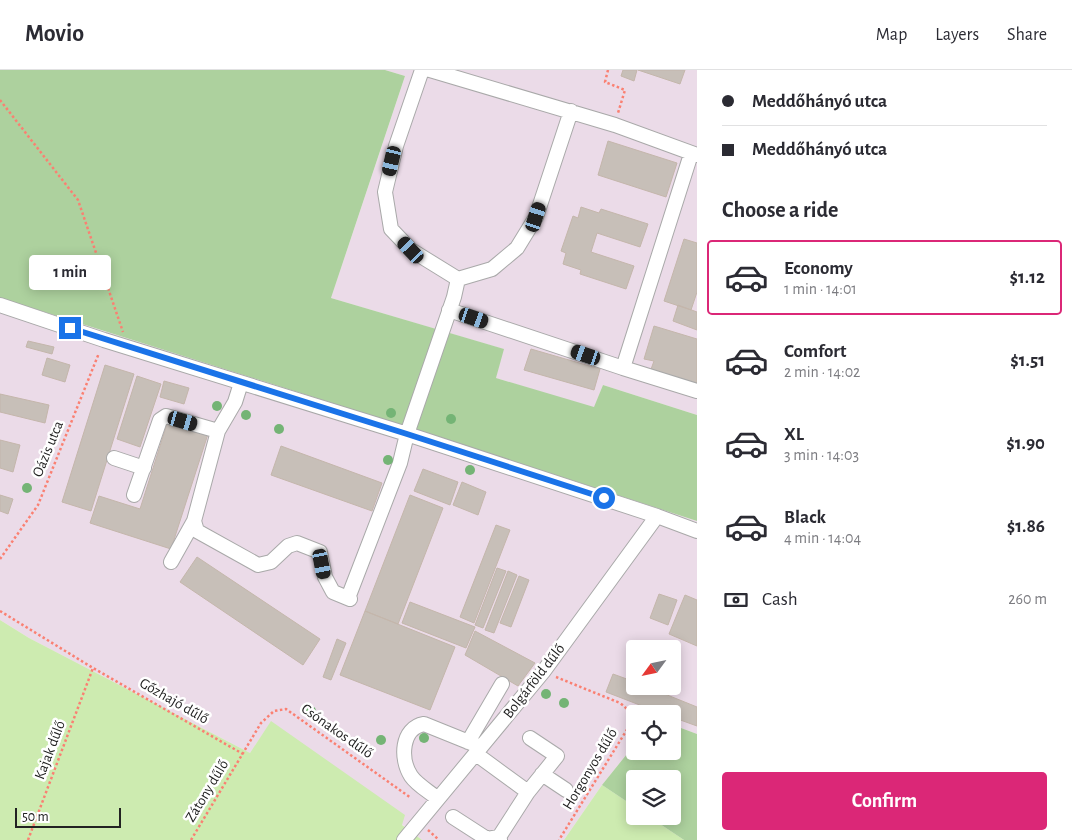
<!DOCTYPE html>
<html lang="en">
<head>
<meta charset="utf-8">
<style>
  :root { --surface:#fff; --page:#f2f2f3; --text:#2b2b33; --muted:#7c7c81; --line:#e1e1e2; --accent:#db2777 }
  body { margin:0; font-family:"Alegreya Sans",sans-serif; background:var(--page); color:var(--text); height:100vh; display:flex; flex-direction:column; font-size:19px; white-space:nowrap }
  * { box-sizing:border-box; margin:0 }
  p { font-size:16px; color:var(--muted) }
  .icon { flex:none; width:28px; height:28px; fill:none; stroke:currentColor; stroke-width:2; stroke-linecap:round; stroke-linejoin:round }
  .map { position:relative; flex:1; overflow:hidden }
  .details { display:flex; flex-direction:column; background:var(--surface); width:375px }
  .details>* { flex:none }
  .hud { display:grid; align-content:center; height:110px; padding:0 25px; background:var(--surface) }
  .needle { width:32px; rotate:237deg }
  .fabs { position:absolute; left:626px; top:570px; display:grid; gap:10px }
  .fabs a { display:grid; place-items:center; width:55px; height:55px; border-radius:5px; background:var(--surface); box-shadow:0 2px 12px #0003; font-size:25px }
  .scale { position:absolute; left:15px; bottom:12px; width:106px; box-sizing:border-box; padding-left:5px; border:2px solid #222; border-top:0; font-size:14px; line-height:18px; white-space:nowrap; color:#222; -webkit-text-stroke:4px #fff; paint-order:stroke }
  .end { position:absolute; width:22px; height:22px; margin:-11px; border:6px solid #1a73e8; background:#fff; box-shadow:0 0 0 2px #fff }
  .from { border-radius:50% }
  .bubble { position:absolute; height:35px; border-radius:5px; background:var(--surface); box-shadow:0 2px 12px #0003; font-size:16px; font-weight:700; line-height:35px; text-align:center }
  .car { position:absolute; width:15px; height:30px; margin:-15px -8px; border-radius:6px; box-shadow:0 0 4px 1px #0007; background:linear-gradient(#222 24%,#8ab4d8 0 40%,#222 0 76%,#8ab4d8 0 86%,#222 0) }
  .hud b { display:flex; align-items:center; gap:18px; height:48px; font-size:19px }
  .hud b+b { border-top:1px solid var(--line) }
  .hud i { width:12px; height:12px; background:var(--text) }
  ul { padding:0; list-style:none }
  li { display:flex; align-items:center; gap:15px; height:75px; margin:0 10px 8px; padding:0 15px; border:2px solid transparent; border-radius:5px }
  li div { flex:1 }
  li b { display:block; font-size:19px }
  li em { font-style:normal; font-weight:700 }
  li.active { border-color:var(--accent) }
  li>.icon { width:45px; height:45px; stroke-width:1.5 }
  h2 { padding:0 25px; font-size:22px; line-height:60px }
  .pay { display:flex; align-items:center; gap:12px; height:55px; padding:0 25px; font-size:19px }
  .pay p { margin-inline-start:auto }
  .cta { display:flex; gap:10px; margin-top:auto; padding:10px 25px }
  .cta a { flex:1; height:58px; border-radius:5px; background:var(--accent); color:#fff; font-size:20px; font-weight:700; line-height:58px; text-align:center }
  header { display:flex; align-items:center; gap:30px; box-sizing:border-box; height:70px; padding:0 25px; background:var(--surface); border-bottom:1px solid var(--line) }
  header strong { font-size:24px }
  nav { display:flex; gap:28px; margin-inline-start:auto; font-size:18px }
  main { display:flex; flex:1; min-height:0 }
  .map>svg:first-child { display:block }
  .industrial { fill:#ebdbe8; fill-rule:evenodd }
  .grass { fill:#cdebb0 }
  .forest { fill:#add19e }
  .building { fill:#c7bfb8; stroke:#c4b6ab }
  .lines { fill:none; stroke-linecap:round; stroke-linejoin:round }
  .minor-casing { stroke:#a9a9a9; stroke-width:16 }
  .path { stroke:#fa8072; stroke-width:2.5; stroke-dasharray:2.5 2.5; stroke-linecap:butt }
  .minor { stroke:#fff; stroke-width:14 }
  .tree { fill:#74b475 }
  .route { stroke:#1a73e8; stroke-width:6 }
  .labels { text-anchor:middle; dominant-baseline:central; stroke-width:5; stroke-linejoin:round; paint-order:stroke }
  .street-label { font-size:15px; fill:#222; stroke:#fff }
</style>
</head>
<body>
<header>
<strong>Movio</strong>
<nav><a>Map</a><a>Layers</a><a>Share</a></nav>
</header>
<main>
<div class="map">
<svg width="697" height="770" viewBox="0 0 697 770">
  <rect width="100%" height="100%" fill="#f2efe9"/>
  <!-- industrial -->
  <path class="industrial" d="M385,0H697V345L603,315L594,338L496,308L503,279L331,228L405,6Z
    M0,228L427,363L697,451V664L673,655L672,644H635V674L602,715L564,770H422L271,652L250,683L29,568L0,550ZM635,579H672V616H635Z"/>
  <!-- grass -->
  <path class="grass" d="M0,550L29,568L250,683L271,651L405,745L402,755L422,770H0Z
    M602,715L635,737V746H648L684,770H564Z"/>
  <!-- forest -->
  <path class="forest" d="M0,0H385L405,6L331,228L504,279L496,308L594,337L603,315L697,345V451L427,363L0,228Z
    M673,655L697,664V770H684L648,746H672V709H635V737L602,715L635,674V681H672Z"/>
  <!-- building -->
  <path class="building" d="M623,0H637L634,11L621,6Z
    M638,0H685L680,14Z
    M608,71L677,93L666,127L598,105Z
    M581,137L599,143L601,139L648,154L640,177L597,163L591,182L634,196L626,219L580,204L581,200L563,194L566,183L561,181L573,146L578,148Z
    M684,169L697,173V222L691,240L664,231Z
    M678,235L697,242V260L673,251Z
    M654,256L697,269V316L650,302L654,291L644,289Z
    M28,271L54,277L52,284L26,277Z
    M531,279L600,299L594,320L524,300Z
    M47,288L70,295L65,312L42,305Z
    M105,295L134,304L91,441L62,432Z
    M137,306L161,314L140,377L117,369Z
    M164,311L189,318L184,334L160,327Z
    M0,324L49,335L45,353L0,342Z
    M168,351L208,364L171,479L90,453L99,426L140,439Z
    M0,370L20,375L13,402L0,398Z
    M281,376L382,413L372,441L271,405Z
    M423,399L458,412L450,435L414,421Z
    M462,412L486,422L478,445L453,435Z
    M0,425L13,429L8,444L0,441Z
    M410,425L443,438L398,554L365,541Z
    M496,455L510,460L474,553L460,547Z
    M197,487L320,569L303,595L180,512Z
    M497,498L506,501L483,558L475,555Z
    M508,501L517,505L494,563L485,560Z
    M519,506L529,510L511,557L500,553Z
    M659,524L677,530L668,555L650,548Z
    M685,525L697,530V576L669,564Z
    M410,532L475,557L466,578L402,553Z
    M365,541L455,577L430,640L340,605Z
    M475,561L535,593L518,616L465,585Z
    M337,569L346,573L331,610L323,607Z
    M613,604L635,612V616H645L697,637V656L672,647V644H663L606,622Z"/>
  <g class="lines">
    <!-- minor casing -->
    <g class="minor-casing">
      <path id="minor" d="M422,0L396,76L385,122L391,159L411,180L458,209L492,199L517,178L536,147L571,41
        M430,0L615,55L697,85
        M0,235L104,270L407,364L657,446L697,461
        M449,240L623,298L691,84
        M623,298L697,321
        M241,313L235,332L218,361L194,451L197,461L258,495L271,492L288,476L297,473L320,482L325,507L333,522L350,529
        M114,388L144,398
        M134,425L160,350L166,346L218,361
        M171,492L194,451
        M348,528L400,393L407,364L454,227L458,209
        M468,672L502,614
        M476,684L528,722
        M542,704L566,720
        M438,729C430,722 417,715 411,706C400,689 401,658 424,654L481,677
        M453,747L487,769L499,767
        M404,770L543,602L657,446
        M500,770L499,767L528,722L557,686L530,668"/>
    </g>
    <!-- path -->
    <path class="path" d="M608,0L605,12L625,20L618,43
      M0,30L78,130L123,262
      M0,489L38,435L99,283
      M0,541L93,598L243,684
      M556,607L620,633C628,639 630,642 631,653L559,770
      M428,760L439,770
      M28,770L93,598
      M191,770L261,653L274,641L286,639L411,728"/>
    <!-- minor -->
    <use href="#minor" class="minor"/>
  </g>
  <!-- trees -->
  <g class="tree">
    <circle cx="217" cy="336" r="5"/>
    <circle cx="391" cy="343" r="5"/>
    <circle cx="246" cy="345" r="5"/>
    <circle cx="451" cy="349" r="5"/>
    <circle cx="279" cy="359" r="5"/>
    <circle cx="388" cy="390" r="5"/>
    <circle cx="470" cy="400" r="5"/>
    <circle cx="27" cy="418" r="5"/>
    <circle cx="546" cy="624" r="5"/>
    <circle cx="564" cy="633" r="5"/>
    <circle cx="311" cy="641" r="5"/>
    <circle cx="424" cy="668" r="5"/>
    <circle cx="381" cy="670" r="5"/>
  </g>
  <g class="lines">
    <!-- route -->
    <path class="route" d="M70,258L407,364L604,428"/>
  </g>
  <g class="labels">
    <!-- street labels -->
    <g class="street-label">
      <text transform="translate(48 379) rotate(-68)">Oázis utca</text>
      <text transform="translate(534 611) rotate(-52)">Bolgárföld dűlő</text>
      <text transform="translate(174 631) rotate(30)">Gőzhajó dűlő</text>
      <text transform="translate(337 661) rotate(35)">Csónakos dűlő</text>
      <text transform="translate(50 680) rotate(-69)">Kajak dűlő</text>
      <text transform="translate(590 699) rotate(-59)">Horgonyos dűlő</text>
      <text transform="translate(207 721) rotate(-59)">Zátony dűlő</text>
    </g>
  </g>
</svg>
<div class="fabs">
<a><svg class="needle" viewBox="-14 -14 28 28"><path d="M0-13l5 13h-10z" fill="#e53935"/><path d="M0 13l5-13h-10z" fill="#7c7c81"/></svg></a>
<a><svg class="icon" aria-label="locate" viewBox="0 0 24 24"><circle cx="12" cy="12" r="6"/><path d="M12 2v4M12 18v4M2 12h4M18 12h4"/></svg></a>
<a><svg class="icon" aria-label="layers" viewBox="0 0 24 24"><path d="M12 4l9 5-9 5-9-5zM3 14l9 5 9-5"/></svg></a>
</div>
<div class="scale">50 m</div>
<i class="end from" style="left:604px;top:428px"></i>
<i class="end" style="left:70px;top:258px"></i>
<div class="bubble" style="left:29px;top:185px;width:82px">1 min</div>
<i class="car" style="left:392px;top:91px;rotate:193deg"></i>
<i class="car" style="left:536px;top:147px;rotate:18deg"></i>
<i class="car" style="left:411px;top:180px;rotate:317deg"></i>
<i class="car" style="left:474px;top:248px;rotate:109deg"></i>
<i class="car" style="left:586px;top:285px;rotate:289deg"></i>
<i class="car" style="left:183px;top:351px;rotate:106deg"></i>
<i class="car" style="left:322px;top:494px;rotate:169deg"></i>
</div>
<section class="details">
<div class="hud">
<b><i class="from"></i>Meddőhányó utca</b>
<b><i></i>Meddőhányó utca</b>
</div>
<h2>Choose a ride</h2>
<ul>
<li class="active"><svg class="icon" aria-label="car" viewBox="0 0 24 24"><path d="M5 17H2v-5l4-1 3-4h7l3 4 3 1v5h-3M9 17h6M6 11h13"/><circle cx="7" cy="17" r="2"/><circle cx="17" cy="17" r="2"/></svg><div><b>Economy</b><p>1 min · 14:01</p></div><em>$1.12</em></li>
<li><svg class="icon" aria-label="car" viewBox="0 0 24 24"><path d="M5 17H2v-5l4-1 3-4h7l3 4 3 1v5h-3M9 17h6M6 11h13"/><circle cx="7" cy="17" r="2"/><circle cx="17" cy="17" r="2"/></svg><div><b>Comfort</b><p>2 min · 14:02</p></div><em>$1.51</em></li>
<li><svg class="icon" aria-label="car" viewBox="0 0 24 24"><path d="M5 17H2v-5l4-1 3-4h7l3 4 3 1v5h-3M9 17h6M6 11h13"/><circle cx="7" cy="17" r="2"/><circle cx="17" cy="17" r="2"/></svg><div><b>XL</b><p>3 min · 14:03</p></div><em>$1.90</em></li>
<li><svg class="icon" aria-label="car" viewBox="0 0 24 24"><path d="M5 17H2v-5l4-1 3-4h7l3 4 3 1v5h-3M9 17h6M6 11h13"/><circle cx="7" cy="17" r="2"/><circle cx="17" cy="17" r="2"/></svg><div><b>Black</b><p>4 min · 14:04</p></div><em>$1.86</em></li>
</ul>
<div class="pay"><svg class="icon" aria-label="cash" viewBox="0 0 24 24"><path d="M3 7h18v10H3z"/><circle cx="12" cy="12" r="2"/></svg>Cash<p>260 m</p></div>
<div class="cta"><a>Confirm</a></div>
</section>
</main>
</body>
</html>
